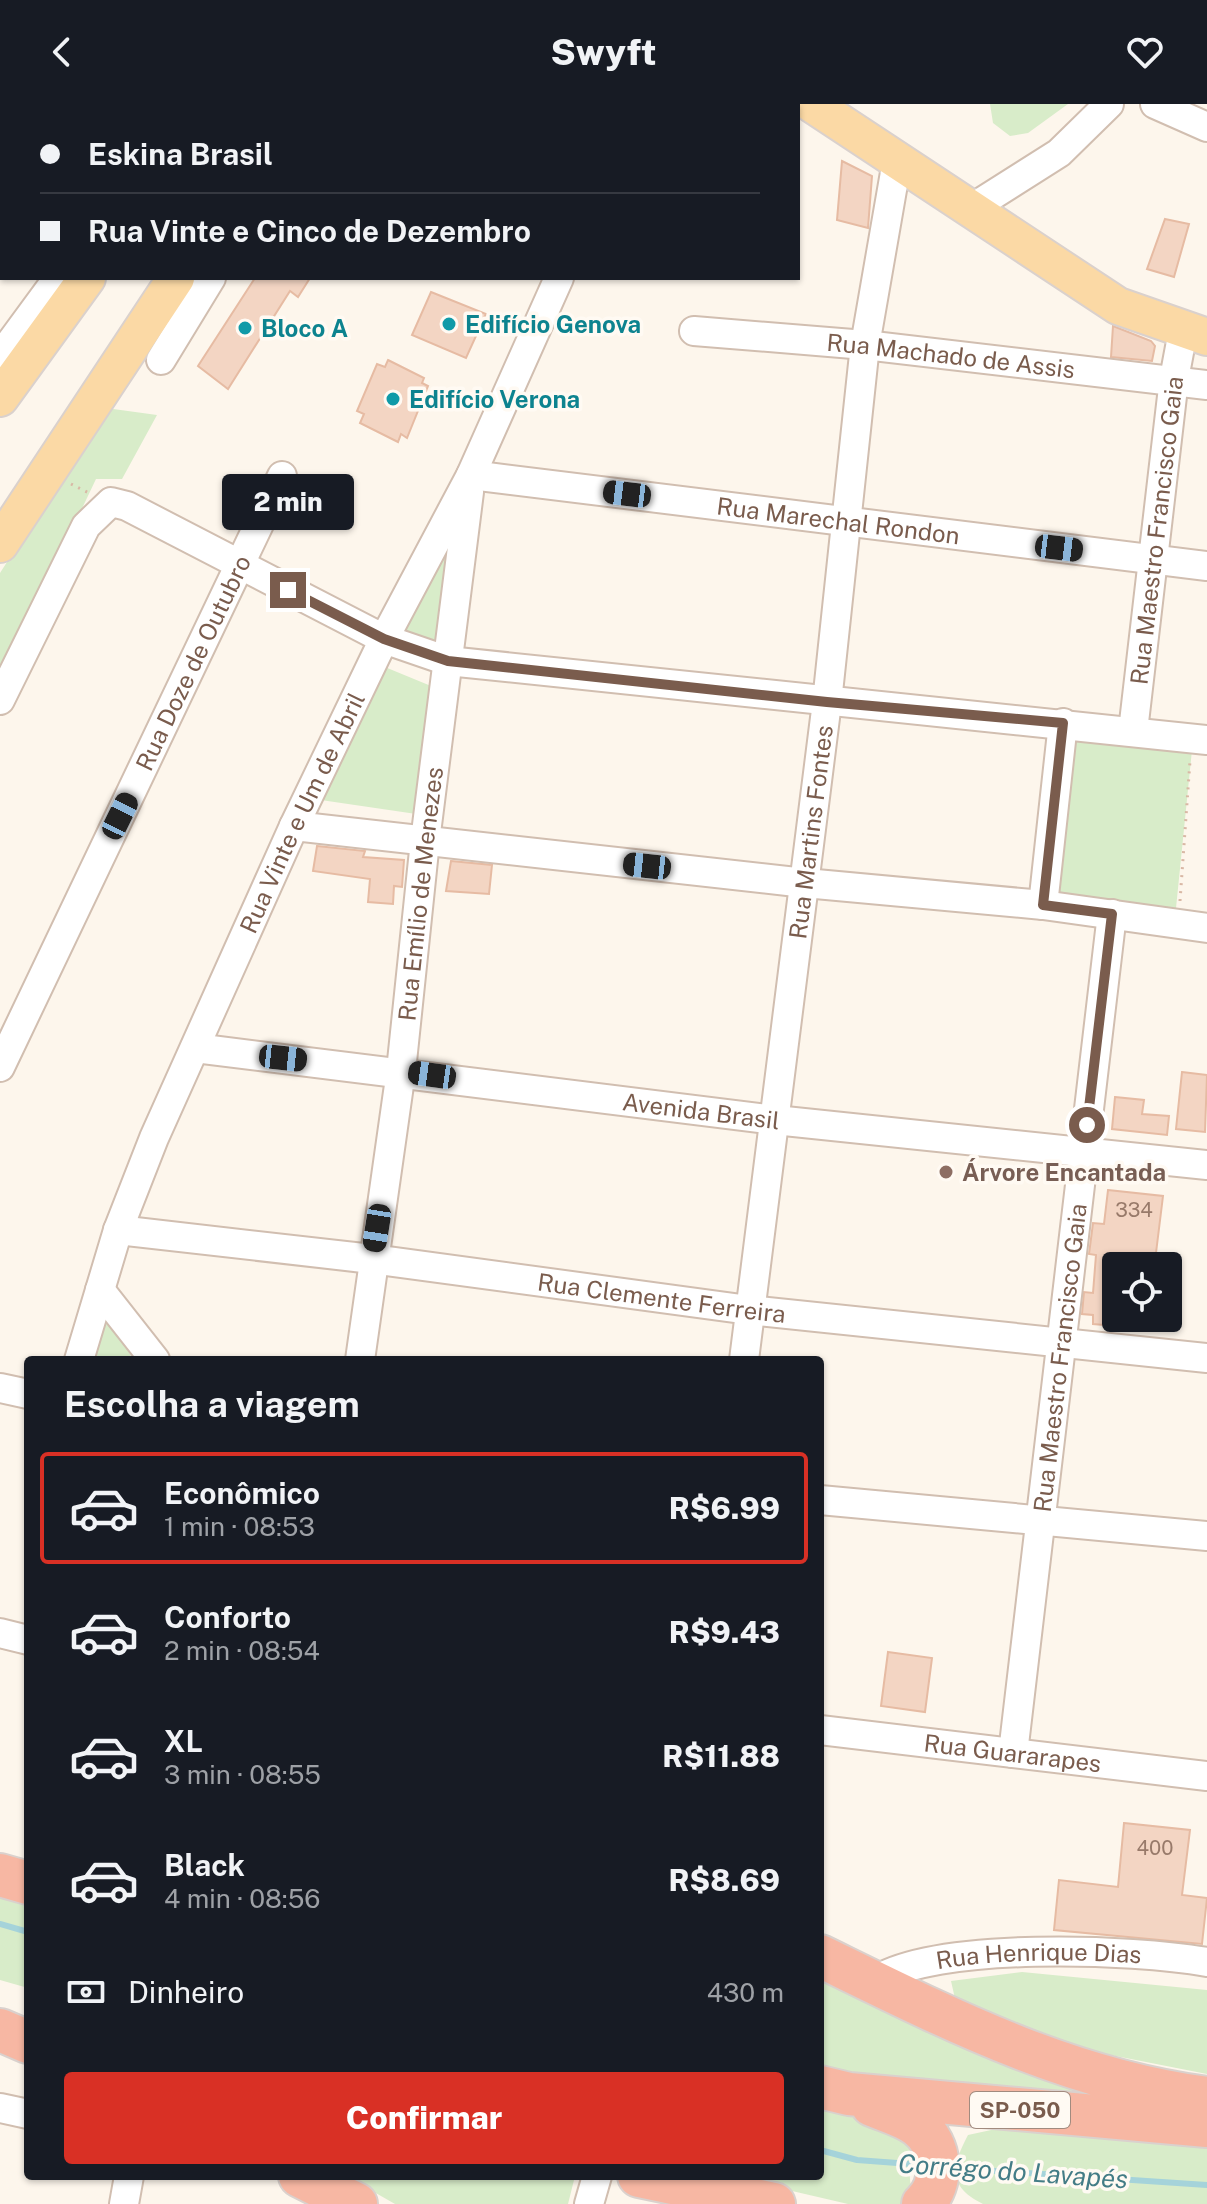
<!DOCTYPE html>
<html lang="pt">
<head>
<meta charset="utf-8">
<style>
  :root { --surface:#171b24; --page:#242831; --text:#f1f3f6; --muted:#9ea1a6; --line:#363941; --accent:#d93025 }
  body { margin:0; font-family:"Public Sans",sans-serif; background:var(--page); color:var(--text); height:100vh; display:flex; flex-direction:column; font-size:30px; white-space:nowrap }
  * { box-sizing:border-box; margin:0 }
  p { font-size:26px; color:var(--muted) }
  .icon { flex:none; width:44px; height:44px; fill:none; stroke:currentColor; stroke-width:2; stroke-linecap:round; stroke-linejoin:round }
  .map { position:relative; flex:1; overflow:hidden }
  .details { position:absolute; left:24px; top:1252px; width:800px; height:824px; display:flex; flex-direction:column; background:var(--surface); border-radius:8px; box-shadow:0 2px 6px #0004 }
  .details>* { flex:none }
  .hud { position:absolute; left:0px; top:0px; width:800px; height:176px; box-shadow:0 2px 6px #0004; display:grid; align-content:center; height:176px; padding:0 40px; background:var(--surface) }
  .buttons { position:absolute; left:1102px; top:1148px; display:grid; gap:16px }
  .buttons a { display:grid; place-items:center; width:80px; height:80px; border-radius:8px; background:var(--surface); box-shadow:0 2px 6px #0004; font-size:40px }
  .end { position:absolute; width:36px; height:36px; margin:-18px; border:10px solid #7a5c4d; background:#fff; box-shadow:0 0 0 4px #fff }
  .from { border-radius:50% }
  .bubble { position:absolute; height:56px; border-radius:8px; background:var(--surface); box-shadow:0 2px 6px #0004; font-size:26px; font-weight:800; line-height:56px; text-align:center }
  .car { position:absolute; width:24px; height:48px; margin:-24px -12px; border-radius:10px; box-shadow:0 0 6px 2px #0007; background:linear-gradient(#222 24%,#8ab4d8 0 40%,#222 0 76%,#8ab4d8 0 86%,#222 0) }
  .hud b { display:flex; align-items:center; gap:28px; height:76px; font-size:30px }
  .hud b+b { border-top:2px solid var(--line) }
  .hud i { width:20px; height:20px; background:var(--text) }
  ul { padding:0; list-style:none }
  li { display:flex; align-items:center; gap:24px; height:112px; margin:0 16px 12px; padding:0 24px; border:4px solid transparent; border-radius:8px }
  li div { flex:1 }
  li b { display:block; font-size:30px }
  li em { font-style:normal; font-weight:800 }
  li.on { border-color:var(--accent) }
  li>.icon { width:72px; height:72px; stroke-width:1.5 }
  h2 { padding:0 40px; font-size:36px; line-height:96px }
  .pay { display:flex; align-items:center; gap:20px; height:88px; padding:0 40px; font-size:30px }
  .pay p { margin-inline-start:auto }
  .primary-button { display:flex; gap:16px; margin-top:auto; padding:16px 40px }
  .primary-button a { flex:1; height:92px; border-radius:8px; background:var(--accent); color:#fff; font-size:32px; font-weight:800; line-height:92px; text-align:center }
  header { display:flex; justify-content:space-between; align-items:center; height:104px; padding:0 40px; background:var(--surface); font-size:36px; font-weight:800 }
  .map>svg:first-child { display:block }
  .green { fill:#d8ecc9 }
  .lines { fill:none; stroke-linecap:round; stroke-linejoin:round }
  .stream { stroke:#a5d3da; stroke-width:6 }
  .building { fill:#f3d5c3; stroke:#e6bba3; stroke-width:2 }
  .minor-casing { stroke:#d1beb0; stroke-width:32 }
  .major-casing { stroke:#dad1cd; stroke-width:40 }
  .highway-casing { stroke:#dad1cd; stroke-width:46 }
  .path { stroke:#d9b8a5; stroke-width:3; stroke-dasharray:2 6; stroke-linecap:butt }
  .minor { stroke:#fff; stroke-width:28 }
  .major { stroke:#fbd9a5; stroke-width:36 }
  .highway { stroke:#f7b7a3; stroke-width:42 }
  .route { stroke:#7a5c4d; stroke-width:10 }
  .culture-dot { fill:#0f9aa8; stroke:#fffaf3; stroke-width:3 }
  .education-dot { fill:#8d6e63; stroke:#fffaf3; stroke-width:3 }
  .labels { text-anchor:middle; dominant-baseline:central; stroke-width:7; stroke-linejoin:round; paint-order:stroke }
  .number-label { font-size:20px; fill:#987a6a }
  .shield { fill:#fffaf3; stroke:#a28b7f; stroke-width:2 }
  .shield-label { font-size:22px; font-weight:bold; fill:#7a5c4d }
  .culture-label { font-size:24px; font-weight:bold; fill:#0d838f; stroke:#fffaf3; text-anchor:start }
  .street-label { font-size:24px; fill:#7a5c4d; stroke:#fffaf3 }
  .education-label { font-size:24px; font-weight:bold; fill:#785e54; stroke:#fffaf3; text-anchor:start }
  .water-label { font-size:26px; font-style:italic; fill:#437c86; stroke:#fffaf3 }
</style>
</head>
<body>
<header><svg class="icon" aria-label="back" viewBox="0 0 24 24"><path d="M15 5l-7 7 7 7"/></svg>Swyft<svg class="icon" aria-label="heart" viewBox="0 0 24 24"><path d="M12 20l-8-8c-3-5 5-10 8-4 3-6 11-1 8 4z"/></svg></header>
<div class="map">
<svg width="1207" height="2100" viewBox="0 0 1207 2100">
  <rect width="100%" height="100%" fill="#fdf6ec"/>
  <!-- green -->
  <path class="green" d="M990,0H1068L1028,29L1010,32L993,19Z
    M106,304L157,311L122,375H96L0,577V469Z
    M451,423L435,537L391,532Z
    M380,561L431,582L423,711L314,695Z
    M1070,630L1192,646L1176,804L1052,792Z
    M108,1208L133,1256H95Z
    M0,1780L28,1787V1884L0,1876Z
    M1022,1868L1207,1886V1970L1080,1945L956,1899L951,1877Z
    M820,1875L1162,2006L820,1969Z
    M820,1991L933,2020C912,2046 902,2067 917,2100H848L728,2072H820Z
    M1005,2023L1207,2036V2100H983C948,2083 951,2063 968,2031Z
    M346,2072H575L568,2100H395Z"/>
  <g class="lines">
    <!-- stream -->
    <path class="stream" d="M0,1820L28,1828
      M820,2046L857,2056L924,2061
      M951,2064L1207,2081"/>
  </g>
  <!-- building -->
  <path class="building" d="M842,57L872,72L868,124L837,116Z
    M1165,115L1189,120L1174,173L1147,165Z
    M255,174H310L298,193L290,187L228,285L198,262Z
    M431,188L486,210L466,254L412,231Z
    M1113,222L1151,237L1155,242L1152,257L1111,253Z
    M388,256L424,274L422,279L428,282L407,334L401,330L398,338L360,319L364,310L357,307L377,260L385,263Z
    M317,742L365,747L363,753L404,756L402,783L394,782L393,800L368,798L370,775L313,767Z
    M451,757L492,761L489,790L446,787Z
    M1182,968L1207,971L1205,1028L1176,1025Z
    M1115,993L1144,996L1142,1010L1169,1012L1167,1031L1112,1025Z
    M1108,1086L1163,1092L1155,1157L1133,1155L1132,1162H1116V1222L1093,1220V1211L1082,1210L1084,1188L1093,1189L1096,1151L1089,1150L1093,1119L1104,1120Z
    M888,1548L932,1554L925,1608L881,1602Z
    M1124,1719L1190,1726L1182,1791L1207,1794L1202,1840L1054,1826L1059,1776L1118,1783Z"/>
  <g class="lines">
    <!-- minor casing -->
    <g class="minor-casing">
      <g id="minor">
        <path d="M567,0L571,2"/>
        <path d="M1155,0L1207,23"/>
        <path d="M152,2L153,0"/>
        <path d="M388,2L392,0"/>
        <path d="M646,2L647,0"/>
        <path d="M969,106L1059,49L1109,0"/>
        <path id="s1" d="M694,227L865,241L1207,281"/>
        <path d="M0,253L58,174"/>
        <path d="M161,256L211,174"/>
        <path id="s2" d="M471,371L1207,462"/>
        <path d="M0,596L86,422L111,398L127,402L384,535L448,557L1207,636"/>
        <path id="s3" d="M1133,627L1174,275L1183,227"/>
        <path d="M294,722L805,779L1043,801L1207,824"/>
        <path d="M1043,801L1063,619"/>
        <path id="s4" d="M195,944L775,1016L1207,1061"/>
        <path id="s5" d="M0,963L282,372"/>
        <path id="s6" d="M118,1126L372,1155L749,1206L1207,1254"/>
        <path d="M100,1186L155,1256"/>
        <path id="s7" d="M79,1256L118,1126L154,1034L294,722L384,535L471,371L559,174"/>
        <path id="s8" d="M360,1256L401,967L425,737L469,388"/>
        <path id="s9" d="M744,1256L827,598L865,241L897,57"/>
        <path d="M0,1284L28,1290"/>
        <path d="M820,1396L1207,1432"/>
        <path d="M0,1529L28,1536"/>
        <path id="s10" d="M820,1626L1207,1672"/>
        <path id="s11" d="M1013,1649L1112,810"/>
        <path id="s12" d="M873,1878C933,1837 1134,1845 1207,1858"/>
        <path d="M0,2004L28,2010"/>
        <path d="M124,2100L129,2072"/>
        <path d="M589,2100L597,2072"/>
      </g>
    </g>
    <!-- major casing -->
    <g class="major-casing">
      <path id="major" d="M812,0L1118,202L1207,233
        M172,2V0
        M306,2L308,0
        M0,294L87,174
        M0,440L176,174"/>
    </g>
    <!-- highway casing -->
    <g class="highway-casing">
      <path id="highway" d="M0,1771L28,1779
        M820,1852C945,1913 1067,1976 1207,1994
        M0,1926L28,1938
        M820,1983L849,1990L1207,2022
        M872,2001C886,2007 905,2012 918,2022C942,2040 945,2080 923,2100
        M300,2072L356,2100
        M639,2072L774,2100"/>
    </g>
    <!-- path -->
    <path class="path" d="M71,380L89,389
      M1180,797L1190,657"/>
    <!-- minor -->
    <use href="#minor" class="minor"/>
    <!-- major -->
    <use href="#major" class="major"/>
    <!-- highway -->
    <use href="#highway" class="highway"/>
  </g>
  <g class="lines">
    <!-- route -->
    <path class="route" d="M288,486L384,535L448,557L827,598L1063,619L1043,801L1112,810L1087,1021"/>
  </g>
  <!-- markers -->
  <g class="culture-dot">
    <circle cx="449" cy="220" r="8"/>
    <circle cx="245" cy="224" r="8"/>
    <circle cx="393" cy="295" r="8"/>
  </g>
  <circle class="education-dot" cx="946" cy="1068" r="8"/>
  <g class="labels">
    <!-- number labels -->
    <g class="number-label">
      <text x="1134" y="1106">334</text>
      <text x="1155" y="1744">400</text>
    </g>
    <!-- shield labels -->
    <rect class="shield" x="970" y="1988" width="100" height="36" rx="6"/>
    <g class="shield-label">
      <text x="1020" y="2006">SP-050</text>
    </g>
    <!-- culture labels -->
    <g class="culture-label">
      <text x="465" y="220">Edifício Genova</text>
      <text x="261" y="224">Bloco A</text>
      <text x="409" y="295">Edifício Verona</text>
    </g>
    <!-- street labels -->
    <g class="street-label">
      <text stroke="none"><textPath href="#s1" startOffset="258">Rua Machado de Assis</textPath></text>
      <text stroke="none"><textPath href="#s2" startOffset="370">Rua Marechal Rondon</textPath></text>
      <text stroke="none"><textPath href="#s3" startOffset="202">Rua Maestro Francisco Gaia</textPath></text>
      <text stroke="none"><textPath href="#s5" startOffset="448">Rua Doze de Outubro</textPath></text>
      <text stroke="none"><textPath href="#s7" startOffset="592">Rua Vinte e Um de Abril</textPath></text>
      <text stroke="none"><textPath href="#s9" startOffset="532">Rua Martins Fontes</textPath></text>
      <text stroke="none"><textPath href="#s8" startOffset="470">Rua Emílio de Menezes</textPath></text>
      <text stroke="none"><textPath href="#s4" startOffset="510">Avenida Brasil</textPath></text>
      <text stroke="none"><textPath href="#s6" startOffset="548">Rua Clemente Ferreira</textPath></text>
      <text stroke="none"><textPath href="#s11" startOffset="398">Rua Maestro Francisco Gaia</textPath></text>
      <text stroke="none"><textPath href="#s10" startOffset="194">Rua Guararapes</textPath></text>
      <text stroke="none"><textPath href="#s12" startOffset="170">Rua Henrique Dias</textPath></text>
    </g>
    <!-- education labels -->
    <g class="education-label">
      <text x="962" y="1068">Árvore Encantada</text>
    </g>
    <!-- water labels -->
    <g class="water-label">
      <text transform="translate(1013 2067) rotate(4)">Corrégo do Lavapés</text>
    </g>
  </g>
</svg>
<div class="buttons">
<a><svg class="icon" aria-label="locate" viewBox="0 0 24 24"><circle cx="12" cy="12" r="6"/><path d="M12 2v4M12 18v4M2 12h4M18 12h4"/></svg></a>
</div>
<i class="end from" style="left:1087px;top:1021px"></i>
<i class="end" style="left:288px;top:486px"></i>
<div class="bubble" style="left:222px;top:370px;width:132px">2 min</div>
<i class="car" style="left:627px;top:390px;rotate:277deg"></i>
<i class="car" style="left:1059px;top:444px;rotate:97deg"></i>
<i class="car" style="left:120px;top:712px;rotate:26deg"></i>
<i class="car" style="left:647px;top:762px;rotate:276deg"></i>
<i class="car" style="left:283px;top:954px;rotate:96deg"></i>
<i class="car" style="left:432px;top:971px;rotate:278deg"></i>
<i class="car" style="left:377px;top:1124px;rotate:189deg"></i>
<div class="hud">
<b><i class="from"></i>Eskina Brasil</b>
<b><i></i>Rua Vinte e Cinco de Dezembro</b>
</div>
<section class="details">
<h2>Escolha a viagem</h2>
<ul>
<li class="on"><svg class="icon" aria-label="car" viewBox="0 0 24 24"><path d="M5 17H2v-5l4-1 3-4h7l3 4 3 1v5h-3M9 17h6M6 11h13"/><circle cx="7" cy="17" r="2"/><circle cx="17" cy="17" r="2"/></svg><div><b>Econômico</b><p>1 min · 08:53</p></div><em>R$6.99</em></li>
<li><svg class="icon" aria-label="car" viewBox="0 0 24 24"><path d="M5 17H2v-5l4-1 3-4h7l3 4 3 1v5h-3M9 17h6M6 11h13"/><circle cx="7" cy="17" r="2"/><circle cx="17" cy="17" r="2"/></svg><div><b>Conforto</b><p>2 min · 08:54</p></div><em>R$9.43</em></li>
<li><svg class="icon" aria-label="car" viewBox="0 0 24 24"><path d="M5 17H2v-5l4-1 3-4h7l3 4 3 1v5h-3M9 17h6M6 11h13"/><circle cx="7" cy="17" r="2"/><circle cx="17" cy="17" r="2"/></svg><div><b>XL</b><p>3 min · 08:55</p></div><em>R$11.88</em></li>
<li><svg class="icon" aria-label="car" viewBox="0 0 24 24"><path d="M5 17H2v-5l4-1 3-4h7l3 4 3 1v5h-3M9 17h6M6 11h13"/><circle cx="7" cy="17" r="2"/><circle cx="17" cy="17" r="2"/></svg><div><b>Black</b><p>4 min · 08:56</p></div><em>R$8.69</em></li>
</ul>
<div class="pay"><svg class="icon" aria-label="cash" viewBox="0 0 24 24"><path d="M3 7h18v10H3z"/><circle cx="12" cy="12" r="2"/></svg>Dinheiro<p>430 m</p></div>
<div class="primary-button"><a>Confirmar</a></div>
</section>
</div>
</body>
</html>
